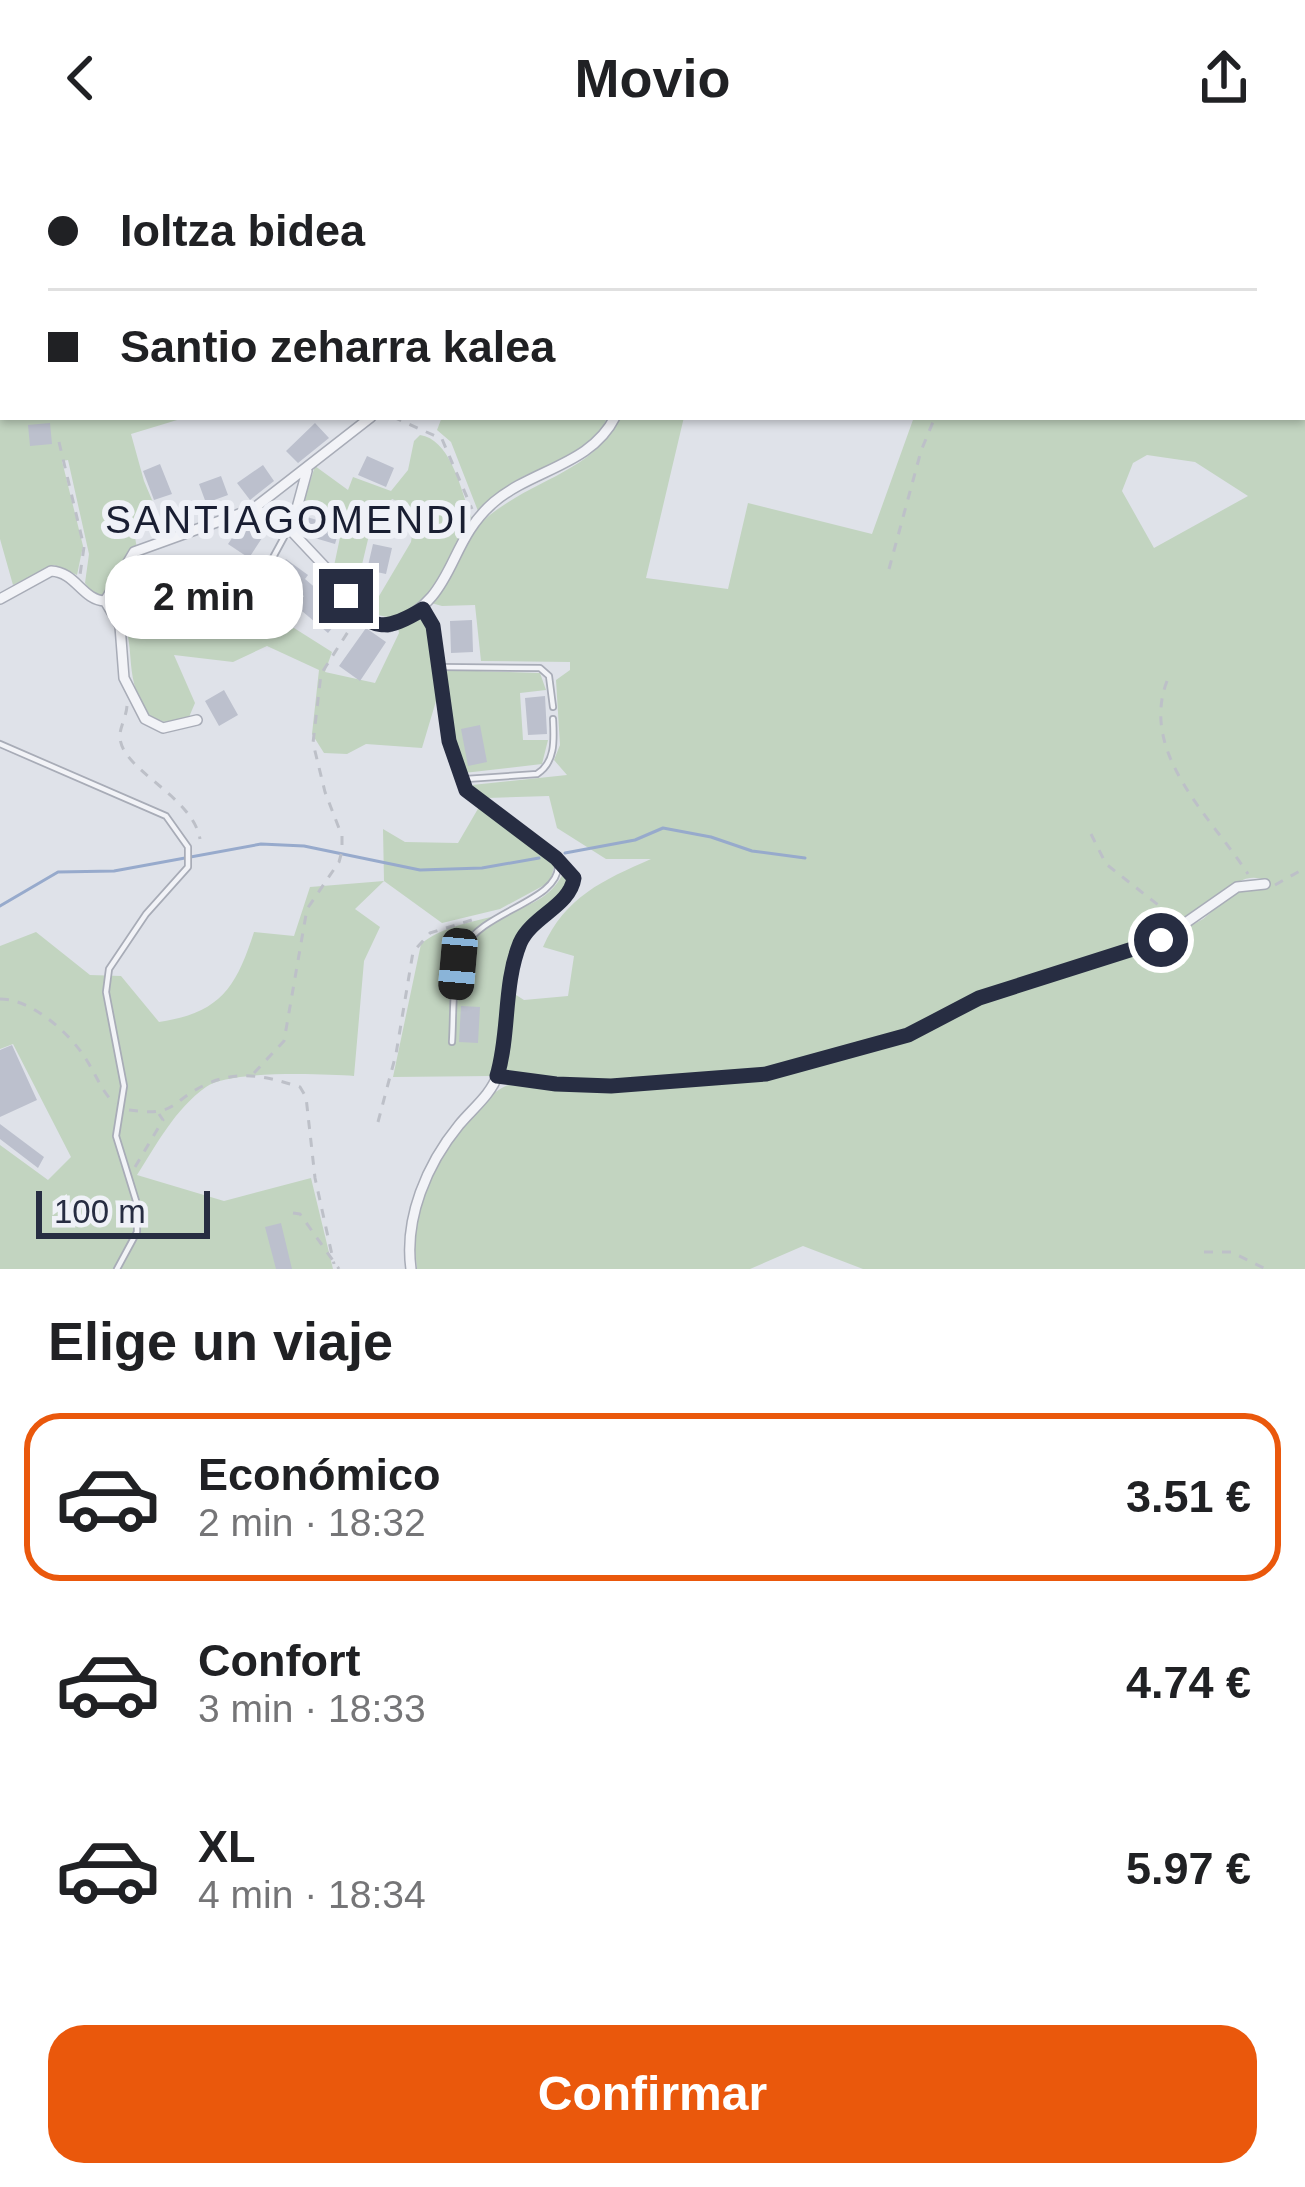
<!DOCTYPE html>
<html lang="es">
<head>
<meta charset="utf-8">
<style>
  :root { --surface:#fff; --page:#f6f6f6; --text:#202124; --muted:#757577; --line:#e0e0e0; --accent:#ea580c }
  body { margin:0; font-family:Arial,sans-serif; background:var(--page); color:var(--text); height:100vh; display:flex; flex-direction:column; font-size:45px; white-space:nowrap }
  * { box-sizing:border-box; margin:0 }
  p { font-size:39px; color:var(--muted) }
  .icon { flex:none; width:66px; height:66px; fill:none; stroke:currentColor; stroke-width:2; stroke-linecap:round; stroke-linejoin:round }
  .map { position:relative; height:1113px; overflow:hidden }
  .sheet { display:flex; flex-direction:column; background:var(--surface); flex:1 }
  .sheet>* { flex:none }
  .banner { position:absolute; left:0px; top:0px; width:1305px; height:264px; box-shadow:0 3px 9px #0004; display:grid; align-content:center; height:264px; padding:0 48px; background:var(--surface) }
  .scale { position:absolute; left:36px; bottom:30px; width:174px; box-sizing:border-box; padding-left:12px; border:6px solid #272d42; border-top:0; font-size:33px; line-height:42px; white-space:nowrap; color:#272d42; -webkit-text-stroke:9px #eff1f7; paint-order:stroke }
  .end { position:absolute; width:54px; height:54px; margin:-27px; border:15px solid #272d42; background:#fff; box-shadow:0 0 0 6px #fff }
  .from { border-radius:50% }
  .bubble { position:absolute; height:84px; border-radius:36px; background:var(--surface); box-shadow:0 3px 9px #0004; font-size:39px; font-weight:700; line-height:84px; text-align:center }
  .car { position:absolute; width:36px; height:72px; margin:-36px -18px; border-radius:15px; box-shadow:0 0 9px 3px #0007; background:linear-gradient(#222 24%,#8ab4d8 0 40%,#222 0 76%,#8ab4d8 0 86%,#222 0) }
  .banner b { display:flex; align-items:center; gap:42px; height:114px; font-size:45px }
  .banner b+b { border-top:3px solid var(--line) }
  .banner i { width:30px; height:30px; background:var(--text) }
  ul { padding:0; list-style:none }
  li { display:flex; align-items:center; gap:36px; height:168px; margin:0 24px 18px; padding:0 24px; border:6px solid transparent; border-radius:36px }
  li div { flex:1 }
  li b { display:block; font-size:45px }
  li em { font-style:normal; font-weight:700 }
  li.selected { border-color:var(--accent) }
  li>.icon { width:108px; height:108px; stroke-width:1.5 }
  h2 { padding:0 48px; font-size:54px; line-height:144px }
  .cta { display:flex; gap:24px; margin-top:auto; padding:24px 48px }
  .cta a { flex:1; height:138px; border-radius:36px; background:var(--accent); color:#fff; font-size:48px; font-weight:700; line-height:138px; text-align:center }
  header { display:flex; justify-content:space-between; align-items:center; height:156px; padding:0 48px; background:var(--surface); font-size:54px; font-weight:700 }
  .map>svg:first-child { display:block }
  .green { fill:#c2d4c0; fill-rule:evenodd }
  .lines { fill:none; stroke-linecap:round; stroke-linejoin:round }
  .stream { stroke:#97aacc; stroke-width:3 }
  .building { fill:#bcc0cd }
  .lane-casing { stroke:#a8acb7; stroke-width:8 }
  .street-casing { stroke:#a8acb7; stroke-width:12 }
  .path { stroke:#bdc0c8; stroke-width:3; stroke-dasharray:9 9; stroke-linecap:butt }
  .lane { stroke:#f2f3f7; stroke-width:4.5 }
  .street { stroke:#f2f3f7; stroke-width:9 }
  .route { stroke:#272d42; stroke-width:15 }
  .labels { text-anchor:middle; dominant-baseline:central; stroke-width:12; stroke-linejoin:round; paint-order:stroke }
  .neighbourhood-label { font-size:39px; letter-spacing:3px; fill:#191e32; stroke:#eff1f7 }
</style>
</head>
<body>
<header><svg class="icon" aria-label="back" viewBox="0 0 24 24"><path d="M15 5l-7 7 7 7"/></svg>Movio<svg class="icon" aria-label="share" viewBox="0 0 24 24"><path d="M12 15V3M7 8l5-5 5 5M5 13v7h14v-7"/></svg></header>
<div class="map">
<svg width="1305" height="1113" viewBox="0 0 1305 1113">
  <rect width="100%" height="100%" fill="#dfe2e9"/>
  <!-- green -->
  <path class="green" d="M0,0H512L3,3V261H187L131,278L144,325L160,363L133,369L137,393L104,442L94,439L85,427L89,398L68,304L62,305L83,390L77,419L54,409L13,429L0,383Z
    M522,0H1146L518,3Z
    M1305,54V1113H863L803,1090L750,1113H417C416,1098 412,1080 415,1066C427,1024 466,947 508,929L621,935L769,921L914,881L981,845L1152,791L1203,763L1239,733L1265,731L1267,725C1256,720 1248,721 1238,726C1208,743 1184,766 1153,782L976,841L908,875L763,915L609,928L514,921L504,914L513,837L524,844L568,840L574,800L543,791C565,741 603,724 651,703H606L557,672L549,640L487,642L472,629L567,619L554,604L560,589L556,524L570,514V506L481,505L475,449L442,450L424,445L414,454L427,467L439,535L422,592L366,588L347,598L324,597L312,578L319,514L267,490L233,506L174,499L195,547L189,561L169,567L151,562C121,522 138,496 121,457L145,446L143,428L169,425L172,438L224,428L226,445L245,444L249,478L294,472L332,496L325,516L375,527L399,477L396,463L369,457L411,386L416,353L392,343L370,375L355,438L334,410L343,367L301,355L315,310L348,334L353,321L391,335L408,314L414,285L420,279C452,284 461,336 472,363L481,367C525,324 595,318 619,261H684L646,422L728,433L748,347L872,378L914,261H1302ZM1147,299L1195,306L1248,340L1154,392L1122,335L1133,307Z
    M442,261H607C597,296 554,307 524,320C506,329 492,342 478,355L451,286L437,274Z
    M444,514L540,517L546,534L520,537L523,584H548L542,608L464,617L455,591Z
    M479,651L549,704L554,711L550,726L500,753L442,767L384,725L355,753L380,771L364,805L354,920C324,918 228,914 206,931C175,953 157,988 137,1019L224,1045L311,1022L333,1113H0V989L48,1024L71,1001L13,888L0,893V790L36,776L90,819L121,820L159,866C220,857 236,832 254,776L294,780L310,731L384,725L383,673L405,686L458,687Z
    M564,715L569,722C565,749 528,762 516,787C497,828 505,877 492,920L393,921L421,788C458,755 542,768 564,715Z"/>
  <g class="lines">
    <!-- stream -->
    <path class="stream" d="M565,697L635,684L663,672L711,681L752,695L805,702
      M0,750L58,716L114,715L261,688L304,690L420,714L482,712L539,702"/>
  </g>
  <!-- building -->
  <path class="building" d="M50,267L52,288L30,290L28,269Z
    M315,267L329,282L298,307L286,295Z
    M367,300L394,312L386,331L358,319Z
    M160,308L172,338L154,344L143,315Z
    M263,309L274,325L250,344L237,327Z
    M221,320L228,339L206,347L199,328Z
    M307,361L340,371L335,388L308,380L303,375Z
    M241,369L262,382L249,402L228,388Z
    M373,388L392,392L386,418L367,414Z
    M204,401L206,428L190,429V422H182L181,402Z
    M286,403L308,419L305,423L345,457L328,477L296,450L304,440L274,419Z
    M275,450L278,472L253,475L251,453Z
    M472,464L473,496L451,497L450,465Z
    M366,472L386,486L360,525L339,510Z
    M224,534L238,559L219,570L205,545Z
    M545,540L547,578L528,579L525,542Z
    M480,569L487,606L468,610L461,573Z
    M461,850L480,851L478,887L459,886Z
    M12,889L37,944L0,961V894Z
    M0,968L44,1001L38,1012L0,983Z
    M281,1067L292,1113H276L265,1071Z"/>
  <g class="lines">
    <!-- lane casing -->
    <g class="lane-casing">
      <path id="lane" d="M266,444L264,418L289,372
        M360,457L372,422
        M440,511L540,512L549,520L553,551
        M0,588L166,660L188,691V711L146,758L109,813L106,836L124,930L116,980L137,1048V1076L117,1113
        M466,623L537,618C556,606 554,583 553,563
        M452,886C454,857 451,818 464,792C482,755 560,745 558,709"/>
    </g>
    <!-- street casing -->
    <g class="street-casing">
      <path id="street" d="M514,3L518,0
        M1152,3L1158,0
        M253,353L371,261
        M291,374L307,315
        M0,443L51,415C76,416 82,444 105,445L134,396L253,353L280,363L328,414L363,461L388,471C459,442 444,389 494,346C533,313 591,309 615,261
        M105,445L120,470L124,522L145,563L163,572L197,564
        M498,920L556,928L611,930L766,918L908,879L979,843L1161,784L1237,731L1265,728
        M411,1113C404,1062 427,1008 459,969C472,953 491,939 498,918C513,876 500,825 522,783C535,760 570,749 575,722L556,702L466,634L450,585L433,470L423,453"/>
    </g>
    <!-- path -->
    <path class="path" d="M393,261L442,283L472,353
      M59,286L84,391L80,419
      M889,413L921,295L935,261
      M1167,525C1139,598 1212,662 1248,718
      M127,550C126,561 121,569 120,578C117,613 192,638 200,683
      M1091,678L1106,708L1162,752L1165,771
      M1275,729L1305,712
      M0,843C31,843 67,875 84,900C95,916 101,935 115,948
      M254,917L284,885L307,753L339,706L342,695V680L325,636L313,587L321,518L353,468
      M129,954C179,961 169,945 207,928C240,913 268,921 300,931L306,941L315,1022L334,1108
      M378,966L396,898L413,796L430,777L478,762
      M135,1011L163,964L159,958
      M293,1057L300,1058L339,1113
      M1204,1096H1231L1266,1113"/>
    <!-- lane -->
    <use href="#lane" class="lane"/>
    <!-- street -->
    <use href="#street" class="street"/>
  </g>
  <g class="lines">
    <!-- route -->
    <path class="route" d="M346,440C371,477 387,475 423,453L433,470L449,585L466,634L556,702L574,722C570,750 532,760 520,787C503,829 510,877 497,920L556,928L611,930L766,918L908,879L979,842L1161,784"/>
  </g>
  <g class="labels">
    <!-- neighbourhood labels -->
    <g class="neighbourhood-label">
      <text x="288" y="363">SANTIAGOMENDI</text>
    </g>
  </g>
</svg>
<div class="scale">100 m</div>
<i class="end from" style="left:1161px;top:784px"></i>
<i class="end" style="left:346px;top:440px"></i>
<div class="bubble" style="left:105px;top:399px;width:198px">2 min</div>
<i class="car" style="left:458px;top:808px;rotate:185deg"></i>
<div class="banner">
<b><i class="from"></i>Ioltza bidea</b>
<b><i></i>Santio zeharra kalea</b>
</div>
</div>
<section class="sheet">
<h2>Elige un viaje</h2>
<ul>
<li class="selected"><svg class="icon" aria-label="car" viewBox="0 0 24 24"><path d="M5 17H2v-5l4-1 3-4h7l3 4 3 1v5h-3M9 17h6M6 11h13"/><circle cx="7" cy="17" r="2"/><circle cx="17" cy="17" r="2"/></svg><div><b>Económico</b><p>2 min · 18:32</p></div><em>3.51 €</em></li>
<li><svg class="icon" aria-label="car" viewBox="0 0 24 24"><path d="M5 17H2v-5l4-1 3-4h7l3 4 3 1v5h-3M9 17h6M6 11h13"/><circle cx="7" cy="17" r="2"/><circle cx="17" cy="17" r="2"/></svg><div><b>Confort</b><p>3 min · 18:33</p></div><em>4.74 €</em></li>
<li><svg class="icon" aria-label="car" viewBox="0 0 24 24"><path d="M5 17H2v-5l4-1 3-4h7l3 4 3 1v5h-3M9 17h6M6 11h13"/><circle cx="7" cy="17" r="2"/><circle cx="17" cy="17" r="2"/></svg><div><b>XL</b><p>4 min · 18:34</p></div><em>5.97 €</em></li>
</ul>
<div class="cta"><a>Confirmar</a></div>
</section>
</body>
</html>
